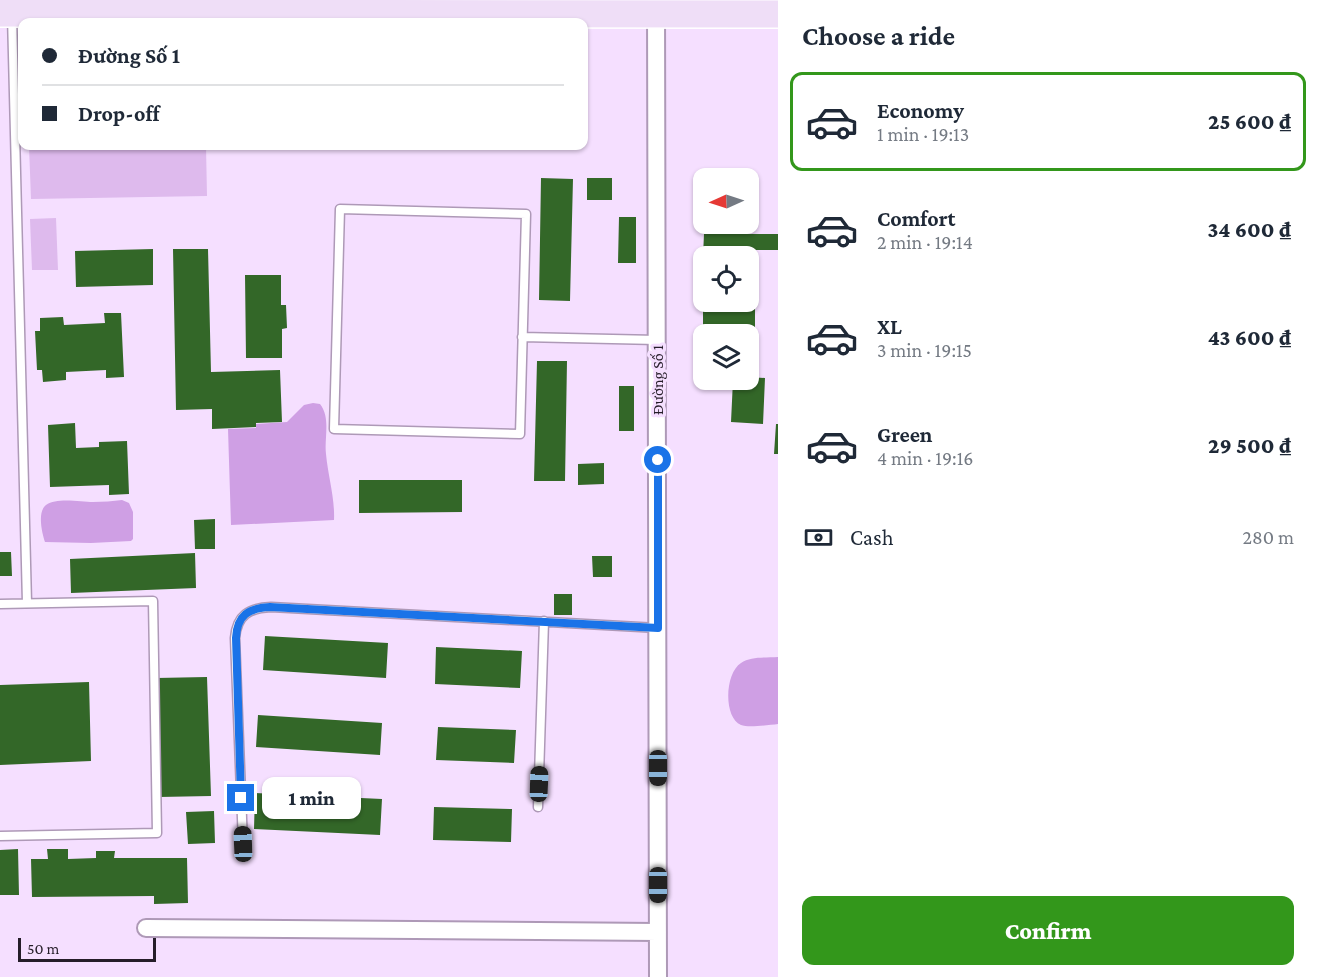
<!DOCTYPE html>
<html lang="en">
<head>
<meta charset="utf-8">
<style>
  :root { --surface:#fff; --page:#f2f2f3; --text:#1f2937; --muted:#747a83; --line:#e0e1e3; --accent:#33971b }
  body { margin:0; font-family:"Crimson Pro",serif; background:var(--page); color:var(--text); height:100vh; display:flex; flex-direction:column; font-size:22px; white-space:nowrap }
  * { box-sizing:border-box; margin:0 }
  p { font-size:20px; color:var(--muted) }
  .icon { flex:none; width:33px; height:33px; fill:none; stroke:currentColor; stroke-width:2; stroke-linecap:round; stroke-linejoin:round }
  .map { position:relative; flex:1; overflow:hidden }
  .side { display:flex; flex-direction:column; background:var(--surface); width:540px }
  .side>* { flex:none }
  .guide { position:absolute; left:18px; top:18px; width:570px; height:132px; border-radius:12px; box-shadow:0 2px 4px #0004; display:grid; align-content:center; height:132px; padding:0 24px; background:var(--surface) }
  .needle { width:39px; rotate:267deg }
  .controls { position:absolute; left:693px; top:168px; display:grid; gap:12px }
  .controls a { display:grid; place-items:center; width:66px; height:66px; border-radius:12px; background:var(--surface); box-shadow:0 2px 4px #0004; font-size:30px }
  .scale { position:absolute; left:18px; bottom:15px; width:138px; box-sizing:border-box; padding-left:6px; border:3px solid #251d29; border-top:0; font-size:16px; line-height:21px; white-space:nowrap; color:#251d29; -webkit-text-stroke:4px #f5dfff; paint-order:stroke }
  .end { position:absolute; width:27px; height:27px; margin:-14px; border:8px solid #1a73e8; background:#fff; box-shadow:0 0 0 3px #fff }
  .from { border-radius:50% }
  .bubble { position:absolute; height:42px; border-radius:12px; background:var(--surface); box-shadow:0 2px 4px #0004; font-size:20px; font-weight:800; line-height:42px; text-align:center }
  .car { position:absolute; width:18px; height:36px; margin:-18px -9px; border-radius:8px; box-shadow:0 0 4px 2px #0007; background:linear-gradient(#222 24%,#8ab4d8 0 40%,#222 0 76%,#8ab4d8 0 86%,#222 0) }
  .guide b { display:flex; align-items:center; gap:21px; height:57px; font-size:22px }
  .guide b+b { border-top:2px solid var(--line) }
  .guide i { width:15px; height:15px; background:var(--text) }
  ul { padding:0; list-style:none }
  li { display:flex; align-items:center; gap:18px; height:99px; margin:0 12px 9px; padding:0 12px; border:3px solid transparent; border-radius:12px }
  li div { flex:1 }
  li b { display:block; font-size:22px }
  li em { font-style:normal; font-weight:800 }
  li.active { border-color:var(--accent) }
  li>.icon { width:54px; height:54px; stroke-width:1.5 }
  h2 { padding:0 24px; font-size:27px; line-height:72px }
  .pay { display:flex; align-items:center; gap:15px; height:66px; padding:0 24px; font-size:22px }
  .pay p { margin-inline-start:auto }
  .button { display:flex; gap:12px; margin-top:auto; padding:12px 24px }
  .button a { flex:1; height:69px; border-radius:12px; background:var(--accent); color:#fff; font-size:24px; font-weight:800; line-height:69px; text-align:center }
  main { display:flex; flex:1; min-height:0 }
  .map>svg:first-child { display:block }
  .green { fill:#debaed }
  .water { fill:#cf9fe4 }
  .building { fill:#336728 }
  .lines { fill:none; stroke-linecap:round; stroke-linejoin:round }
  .lane-casing { stroke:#ae99b7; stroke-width:11 }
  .street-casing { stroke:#ae99b7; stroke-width:20 }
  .primary-casing { stroke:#fff; stroke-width:30 }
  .lane { stroke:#fff; stroke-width:8 }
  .street { stroke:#fff; stroke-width:16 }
  .primary { stroke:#efdef7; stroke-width:27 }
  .route { stroke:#1a73e8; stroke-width:8 }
  .labels { text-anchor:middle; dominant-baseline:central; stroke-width:6; stroke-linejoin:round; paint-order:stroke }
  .street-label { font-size:16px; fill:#251d29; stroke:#f5dfff }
</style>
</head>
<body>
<main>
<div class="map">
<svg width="778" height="977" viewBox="0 0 778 977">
  <rect width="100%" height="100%" fill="#f5dfff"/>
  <!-- green -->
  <path class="green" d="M29,146H206L207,196L31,199Z
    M56,218L58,270H32L30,219Z"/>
  <!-- water -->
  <path class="water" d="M313,403L320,404C331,418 324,438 326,454C328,476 335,498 334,520L231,525L228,429L256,428V424L287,422L304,405Z
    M122,500L129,503L133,512V539L131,541L91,543L45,542C42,533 37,512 46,505C57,497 81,502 93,502C103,502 113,501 122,500Z
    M778,657V724C769,725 748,728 741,725C723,717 725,673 741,663C751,656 767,658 778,657Z"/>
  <!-- building -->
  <path class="building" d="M541,178L573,179L570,301L539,300Z
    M587,178H612V200H587Z
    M619,217H636V263H618Z
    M704,234H778V250H755V330H703V302H748V256H703Z
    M153,249V285L76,287L75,251Z
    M173,249H208L211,372L280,370L282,422L256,423V427L212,429V409L176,410Z
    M245,275H281V305H286L287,328L282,329V358H246Z
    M104,313H121L124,377L106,378V370L66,372V380L43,382L42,370H37L35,331H40V318L63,317L64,325L105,323Z
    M537,361H567L565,481H534Z
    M748,377L765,378L763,424L731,422L733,380H748Z
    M619,386H634V431H619Z
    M75,423L76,448L99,447V442L127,441L129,494L109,495V485L50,487L48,425Z
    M776,424H778V454H774Z
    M604,463V484L578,485V464Z
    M359,480H462V512L359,513Z
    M215,519V549H195L194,520Z
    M0,552H11L12,576H0Z
    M195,553L196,588L71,593L70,559Z
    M592,556H612V577H593Z
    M554,594H572V615H554Z
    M265,636L388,643L386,678L263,670Z
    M436,647L522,651L520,688L435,684Z
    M207,677L211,796L159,797L156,678Z
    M89,682L91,761L0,765V685Z
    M258,715L382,723L380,755L256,747Z
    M438,727L516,730L514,763L436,760Z
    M255,793L382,799L380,835L254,829Z
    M434,807L512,809L511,842L433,840Z
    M214,811L215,843L188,844L186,812Z
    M18,849L19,895H0V850Z
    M47,849H68V859L96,858V851H115L114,858H187L188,903L154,904V896L32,897L31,859H48Z"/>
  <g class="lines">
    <!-- lane casing -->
    <g class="lane-casing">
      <path id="lane" d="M12,16L27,603
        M340,209L526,214L520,434L334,429Z
        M522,337L657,340
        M0,604L153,601L157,833L0,836
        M538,807L544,621
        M243,844L235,638C237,615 249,608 271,607L658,628"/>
    </g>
    <!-- street casing -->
    <g class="street-casing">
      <path id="street" d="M656,0L658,977
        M146,928L658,932"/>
    </g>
    <!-- primary casing -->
    <g class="primary-casing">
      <path id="primary" d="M0,13L778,14"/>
    </g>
    <!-- lane -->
    <use href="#lane" class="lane"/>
    <!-- street -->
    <use href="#street" class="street"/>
    <!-- primary -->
    <use href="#primary" class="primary"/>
  </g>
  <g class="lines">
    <!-- route -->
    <path class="route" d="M241,798L236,638C237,615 249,608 270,607L658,628V460"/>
  </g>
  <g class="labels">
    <!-- street labels -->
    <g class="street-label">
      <text transform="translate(657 380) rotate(-90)">Đường Số 1</text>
    </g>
  </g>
</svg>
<div class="controls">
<a><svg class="needle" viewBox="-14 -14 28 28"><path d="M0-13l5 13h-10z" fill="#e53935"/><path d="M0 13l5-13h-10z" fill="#747a83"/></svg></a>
<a><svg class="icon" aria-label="locate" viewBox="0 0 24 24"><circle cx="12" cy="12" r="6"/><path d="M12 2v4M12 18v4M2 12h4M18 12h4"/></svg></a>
<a><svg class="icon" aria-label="layers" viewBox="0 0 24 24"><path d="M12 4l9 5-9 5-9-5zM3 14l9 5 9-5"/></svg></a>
</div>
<div class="scale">50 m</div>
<i class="end from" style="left:658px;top:460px"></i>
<i class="end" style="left:241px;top:798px"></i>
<div class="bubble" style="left:262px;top:777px;width:99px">1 min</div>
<i class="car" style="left:658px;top:768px;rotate:180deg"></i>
<i class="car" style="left:539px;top:784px;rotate:2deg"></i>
<i class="car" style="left:243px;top:844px;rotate:358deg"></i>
<i class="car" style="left:658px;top:885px;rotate:180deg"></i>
<div class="guide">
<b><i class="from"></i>Đường Số 1</b>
<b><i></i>Drop-off</b>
</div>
</div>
<section class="side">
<h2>Choose a ride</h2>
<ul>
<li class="active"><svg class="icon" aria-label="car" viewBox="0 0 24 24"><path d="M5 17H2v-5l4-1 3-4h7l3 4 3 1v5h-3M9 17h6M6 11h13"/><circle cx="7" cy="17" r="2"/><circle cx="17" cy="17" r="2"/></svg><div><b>Economy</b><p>1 min · 19:13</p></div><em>25 600 ₫</em></li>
<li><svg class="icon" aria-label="car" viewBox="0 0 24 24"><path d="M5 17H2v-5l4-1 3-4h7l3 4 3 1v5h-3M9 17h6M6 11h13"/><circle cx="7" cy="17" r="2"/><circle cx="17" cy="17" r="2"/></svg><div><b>Comfort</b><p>2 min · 19:14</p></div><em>34 600 ₫</em></li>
<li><svg class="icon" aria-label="car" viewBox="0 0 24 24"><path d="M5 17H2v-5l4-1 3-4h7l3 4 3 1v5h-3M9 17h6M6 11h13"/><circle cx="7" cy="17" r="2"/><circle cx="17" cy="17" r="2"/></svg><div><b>XL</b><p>3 min · 19:15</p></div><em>43 600 ₫</em></li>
<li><svg class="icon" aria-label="car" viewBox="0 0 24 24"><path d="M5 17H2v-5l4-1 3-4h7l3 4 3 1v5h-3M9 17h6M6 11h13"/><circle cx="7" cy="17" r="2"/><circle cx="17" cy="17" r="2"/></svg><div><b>Green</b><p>4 min · 19:16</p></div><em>29 500 ₫</em></li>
</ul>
<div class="pay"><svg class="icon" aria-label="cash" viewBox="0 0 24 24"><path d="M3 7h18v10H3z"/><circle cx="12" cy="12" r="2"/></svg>Cash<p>280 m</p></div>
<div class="button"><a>Confirm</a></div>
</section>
</main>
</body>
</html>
